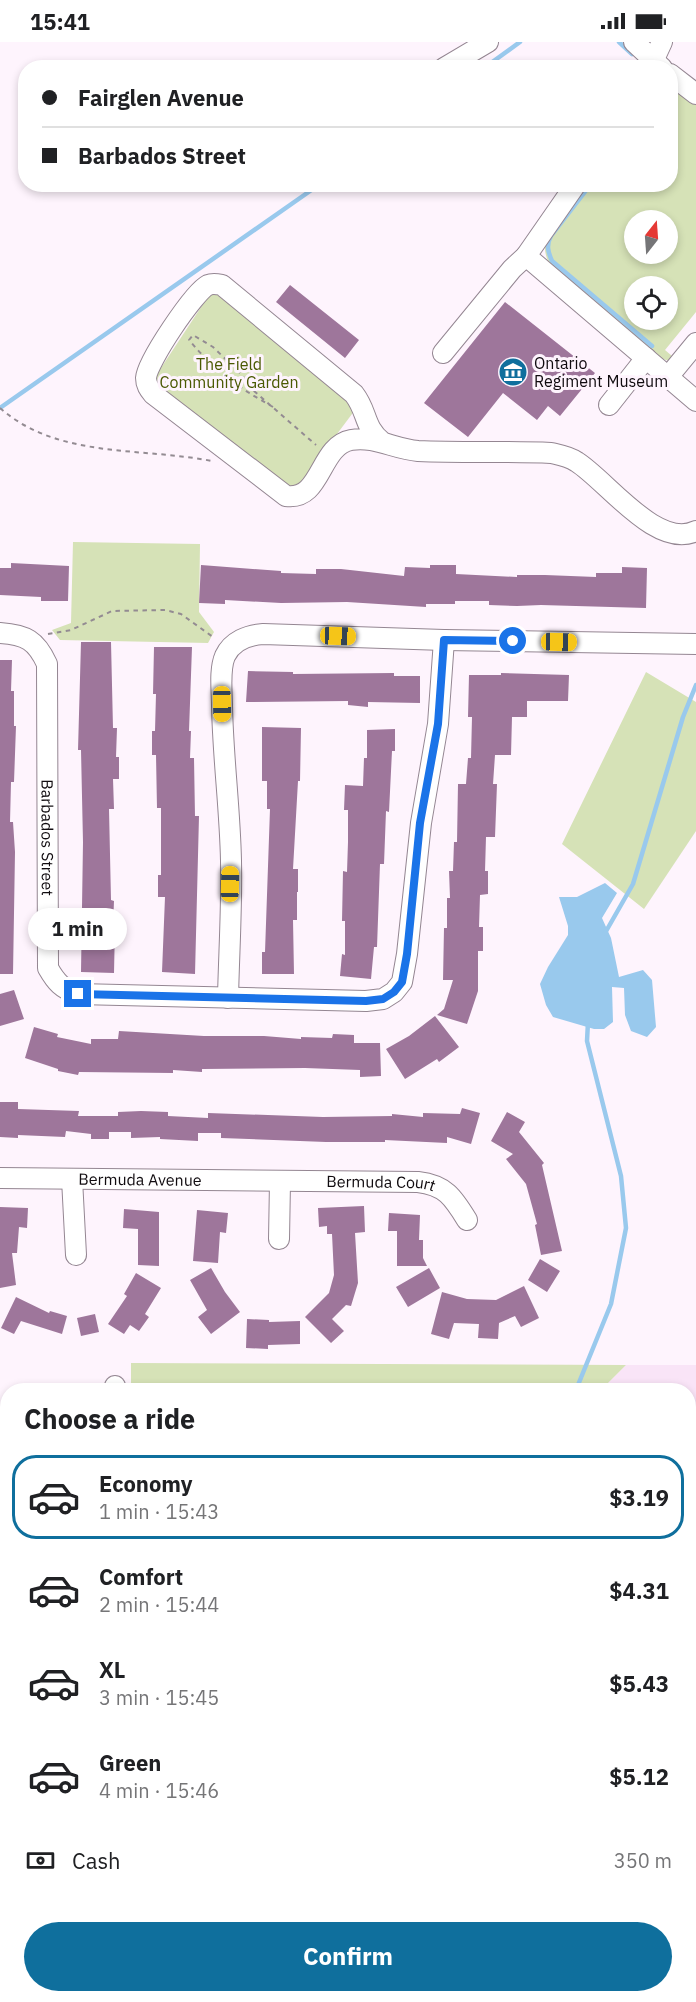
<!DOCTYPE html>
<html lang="en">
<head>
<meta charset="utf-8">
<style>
  :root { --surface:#fff; --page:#f2f2f2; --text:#202124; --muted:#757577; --line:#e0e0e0; --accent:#0f6f9d }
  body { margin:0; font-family:"IBM Plex Sans",sans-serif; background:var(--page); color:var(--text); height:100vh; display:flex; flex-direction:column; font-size:22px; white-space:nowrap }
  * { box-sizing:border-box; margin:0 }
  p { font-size:20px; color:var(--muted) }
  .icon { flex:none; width:33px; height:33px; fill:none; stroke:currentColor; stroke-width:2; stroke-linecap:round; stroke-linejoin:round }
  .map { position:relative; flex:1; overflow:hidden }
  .drawer { position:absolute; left:0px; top:1341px; width:696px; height:620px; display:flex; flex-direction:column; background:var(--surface); border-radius:24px 24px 0 0; box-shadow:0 3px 9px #0003 }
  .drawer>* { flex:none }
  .top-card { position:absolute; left:18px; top:18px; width:660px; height:132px; border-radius:24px; box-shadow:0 3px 9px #0003; display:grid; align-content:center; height:132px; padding:0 24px; background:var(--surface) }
  .needle { width:39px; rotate:17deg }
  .tools { position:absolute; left:624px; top:168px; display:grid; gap:12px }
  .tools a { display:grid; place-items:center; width:54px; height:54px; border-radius:50%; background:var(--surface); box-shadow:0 3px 9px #0003; font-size:30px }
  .end { position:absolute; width:27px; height:27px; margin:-14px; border:8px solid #1a73e8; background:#fff; box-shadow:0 0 0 3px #fff }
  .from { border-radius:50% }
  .bubble { position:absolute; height:42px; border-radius:21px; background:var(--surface); box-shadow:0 3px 9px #0003; font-size:20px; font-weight:800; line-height:42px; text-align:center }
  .car { position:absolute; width:18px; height:36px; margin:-18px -9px; border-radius:8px; box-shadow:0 0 4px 2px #0007; background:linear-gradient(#f5c518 24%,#345 0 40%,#f5c518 0 76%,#345 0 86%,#f5c518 0) }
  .top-card b { display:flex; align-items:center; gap:21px; height:57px; font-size:22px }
  .top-card b+b { border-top:2px solid var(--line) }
  .top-card i { width:15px; height:15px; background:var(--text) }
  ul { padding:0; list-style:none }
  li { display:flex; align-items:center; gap:18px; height:84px; margin:0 12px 9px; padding:0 12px; border:3px solid transparent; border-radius:24px }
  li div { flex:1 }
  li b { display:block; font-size:22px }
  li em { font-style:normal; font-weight:800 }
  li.selected { border-color:var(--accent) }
  li>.icon { width:54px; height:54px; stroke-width:1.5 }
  h2 { padding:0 24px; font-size:27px; line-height:72px }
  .pay { display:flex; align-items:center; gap:15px; height:66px; padding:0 24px; font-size:22px }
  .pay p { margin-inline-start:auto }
  .cta { display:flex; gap:12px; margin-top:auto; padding:12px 24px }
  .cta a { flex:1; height:69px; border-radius:36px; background:var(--accent); color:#fff; font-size:24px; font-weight:800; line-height:69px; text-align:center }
  .status { display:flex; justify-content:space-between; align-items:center; height:42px; padding:0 30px; background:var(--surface); direction:ltr }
  .status svg { height:16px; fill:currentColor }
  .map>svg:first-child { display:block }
  .built { fill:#f9e4f7 }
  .green { fill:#d6e2b7; fill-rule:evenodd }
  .water { fill:#99c9ed }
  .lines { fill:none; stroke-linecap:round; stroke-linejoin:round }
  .stream { stroke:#99c9ed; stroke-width:4.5 }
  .building { fill:#9e769b }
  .minor-casing { stroke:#948692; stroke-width:22 }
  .major-casing { stroke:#948692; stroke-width:28 }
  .path { stroke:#938b92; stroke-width:2; stroke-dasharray:4.5 4.5; stroke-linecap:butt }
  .minor { stroke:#fff; stroke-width:20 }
  .major { stroke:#fff; stroke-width:26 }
  .route { stroke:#1a73e8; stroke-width:8 }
  .labels { text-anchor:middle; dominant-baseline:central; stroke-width:6; stroke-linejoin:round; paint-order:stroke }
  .poi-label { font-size:16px; fill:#100b0f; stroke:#fef4fd; text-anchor:start }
  .park-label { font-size:16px; fill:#4a5902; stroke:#fef4fd }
  .street-label { font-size:16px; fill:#100b0f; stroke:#fef4fd }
</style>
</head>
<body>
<div class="status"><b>15:41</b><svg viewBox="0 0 49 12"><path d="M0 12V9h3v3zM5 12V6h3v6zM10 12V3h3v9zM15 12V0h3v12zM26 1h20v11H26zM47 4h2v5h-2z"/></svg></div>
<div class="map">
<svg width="696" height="1960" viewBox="0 0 696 1960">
  <rect width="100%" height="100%" fill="#fef4fd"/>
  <!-- built -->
  <path class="built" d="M626,1323H696V1893H688V1348H601Z"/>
  <!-- green -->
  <path class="green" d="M671,40L696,58V270L665,308L672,314L669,319L660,316L549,221C544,211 543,202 549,192L586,143L670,142ZM634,178H668V212H634ZM634,244H668V278H634Z
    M213,247L351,357L355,368L292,452L153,341L155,335Z
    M73,500L200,502L199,570L214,590L208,601L60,598L52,588L71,581Z
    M646,630L696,660V789L644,867L562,802Z
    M131,1321L626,1323L601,1348H131Z
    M689,1416H696V1632H688Z
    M689,1952H696V1960H343V1953Z"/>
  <!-- water -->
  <path class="water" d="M605,841L617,851L602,876L611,896L619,935L643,928L652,938L656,985L647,995L631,989L625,973L624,946L612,945L613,980L604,987H594L553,975L546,963L540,942L548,925L568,893V884L559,855H577Z"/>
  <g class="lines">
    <!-- stream -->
    <path class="stream" d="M619,0L632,12
      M484,26L520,0
      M591,142L551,194C546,203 548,210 552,219L652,304
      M0,366L320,142
      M605,891L633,842L683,675L696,643
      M564,1348L578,1343L611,1262L626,1186L621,1134L587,999L588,980"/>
  </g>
  <!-- building -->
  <path class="building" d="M290,243L359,298L345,316L276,260Z
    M505,260L595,331L560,374L548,364L537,378L503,351L468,395L424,361Z
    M11,521L69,524L68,559H41V555L0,553V526H11Z
    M201,523L281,529V531L316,532V527H341L404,534L405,525L430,526V523H456V532L517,535V533H545L596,535V531H622V525L647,526L646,566L541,563L517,564L489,563V559H455V562H426V565L347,560L281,561L225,558V562L199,561Z
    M81,600H111L113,686H117L116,715H119V737H113L114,767H109L111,858L114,859L113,884H115L114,931L81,930L83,800L81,708H78Z
    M154,605H192L189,689H191L190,716H194L195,774H199L195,932L162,930L165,855H158V833H161V766H157L156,713H152V689H155L156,652H153Z
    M0,618H12L11,649H14V684H16L14,740H11L10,780H13L15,810L13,932H0Z
    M248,629L293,630V632L394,631V634H420V661L368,660V665L348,663V659L246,660Z
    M501,631L569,633L568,659H527V675H512L511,713H495L493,742H497L495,795H486L485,829H488V852L480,853L479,885H483V909H478V949L467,982L437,973L444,967L453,938H443L444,886H447V856H450L449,829H453L454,800H457L458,742H466L468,716H471L472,675H468L469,633H501Z
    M262,685L301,686L300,739H298L293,827H298V850H297V878H293L294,932H262V910H265L270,767H267V739H262Z
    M395,687V709H392L389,770L386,769L384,822H380L377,905H374L371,937L340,934L342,912L345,913V879H342L343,829L347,830L348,800V768H344L345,743L363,744L364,716H367V688Z
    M14,948L24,977L0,984V952Z
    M435,974L459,1005L439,1020L437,1017L405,1037L386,1007L409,994Z
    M34,985L58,992L57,995L91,1002V997H118L119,989L204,994H264L301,997V995L332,996L333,992L354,993V1001H380L381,1034L360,1035V1028L305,1026L202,1027V1030L173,1028V1031L79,1030L78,1033L58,1029V1027L25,1016Z
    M0,1060H18V1067L79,1069L78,1074H118V1070L141,1069L168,1070V1074L208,1076V1071L323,1075L392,1074V1072L423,1075V1071L460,1072L462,1066L480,1071L471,1102L447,1095V1101L385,1098V1100H326L221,1096V1091H198V1099L160,1097V1095L131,1096V1090H109V1097H91V1092L66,1089L65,1095L18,1093V1096L0,1095Z
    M507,1070L525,1080L519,1090L544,1121L542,1123L562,1209L541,1213L535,1183L537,1182L526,1142L506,1117L513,1112L491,1099Z
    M364,1164L365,1190L355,1191L358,1241L351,1264L346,1263L332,1277L344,1289L331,1301L305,1275L329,1251L334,1233L332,1192H327V1184L319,1185L318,1166Z
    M0,1165L28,1166L27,1186L19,1185L17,1211H12L16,1243L0,1246Z
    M124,1167L159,1170V1224L138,1223V1187L123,1186Z
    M197,1168L228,1171L226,1191L220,1190L218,1221L193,1219Z
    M389,1171L420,1173L419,1198H423V1216L427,1224H397V1189H388Z
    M540,1217L560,1229L547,1250L528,1238Z
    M211,1226L225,1250L240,1270L211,1292L198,1275L207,1268L190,1238Z
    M429,1226L440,1246L408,1265L396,1245Z
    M136,1231L161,1246L145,1272L149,1275L139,1289L130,1283L124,1292L108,1282L127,1254L124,1252Z
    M524,1244L539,1276L521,1285L515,1274L499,1281L498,1297L478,1296L479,1282L454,1281L449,1297L431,1292L442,1250L467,1257L496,1258Z
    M16,1255L49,1271L50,1269L67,1274L62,1292L21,1279L14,1292L1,1286Z
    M95,1272L99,1290L81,1294L77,1276Z
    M247,1277L269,1278V1280L300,1279V1302L268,1303V1307L246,1306Z"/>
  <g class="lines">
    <!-- minor casing -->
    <g class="minor-casing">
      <g id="minor">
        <path d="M634,0L662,26"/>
        <path d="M444,26L488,0"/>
        <path d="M650,26L662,0"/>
        <path d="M670,32L696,52"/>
        <path d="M526,214L696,359"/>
        <path d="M443,311L512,227L526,214L576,142"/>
        <path d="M668,335L696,301"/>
        <path d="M609,363L646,316"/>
        <path d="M382,400C363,384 368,370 354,352L222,243C217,242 213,241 208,243C194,250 147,320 146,336C146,343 149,347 153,352L286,454C322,459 319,404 351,398C375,394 394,407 418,409C462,411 506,409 551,411C560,413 568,414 577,420C607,439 657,508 696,489"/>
        <path id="s1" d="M0,591C26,593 36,598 47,622L48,926C56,940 62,947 78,952L366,959L383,957L394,950L402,940L407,912L421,781L438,682L444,598"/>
        <path d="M228,956C229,910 232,865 231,819C230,767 223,716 222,664C222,649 219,628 225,614C232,599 248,593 263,592L444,598L696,602"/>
        <path id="s2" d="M0,1136L418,1140C445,1143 453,1155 467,1178"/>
        <path d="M72,1137L76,1213"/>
        <path d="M279,1197L280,1140"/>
        <path d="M115,1348V1344"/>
        <path d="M0,1681L8,1676"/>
        <path d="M688,1735L696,1736"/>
        <path d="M0,1818H8"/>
      </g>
    </g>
    <!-- major casing -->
    <g class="major-casing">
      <path id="major" d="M0,1911H8
        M688,1924L696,1925"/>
    </g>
    <!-- path -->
    <path class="path" d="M273,365C236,344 217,331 189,298L193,293L213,305L241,332L254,349L316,403
      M0,366C58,417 141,405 212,419
      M48,592L71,588L112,569L165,568L181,572L213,595"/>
    <!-- minor -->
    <use href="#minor" class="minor"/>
    <!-- major -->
    <use href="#major" class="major"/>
  </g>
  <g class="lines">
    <!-- route -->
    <path class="route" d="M78,952L366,959L383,957L394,950L402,940L407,912L420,781L438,682L444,598L513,599"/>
  </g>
  <!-- icons -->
  <defs>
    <g id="museum-disc" transform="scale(1.5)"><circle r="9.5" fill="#0f6f9d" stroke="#fef4fd"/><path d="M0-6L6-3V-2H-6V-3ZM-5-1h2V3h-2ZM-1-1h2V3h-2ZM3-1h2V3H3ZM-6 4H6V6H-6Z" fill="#fff"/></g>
  </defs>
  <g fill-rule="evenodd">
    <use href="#museum-disc" x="513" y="330"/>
  </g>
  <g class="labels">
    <!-- poi labels -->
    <g class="poi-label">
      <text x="534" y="321">Ontario<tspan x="534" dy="18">Regiment Museum</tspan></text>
    </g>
    <!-- park labels -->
    <g class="park-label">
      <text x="229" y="322">The Field<tspan x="229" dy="18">Community Garden</tspan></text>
    </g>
    <!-- street labels -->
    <g class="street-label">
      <text stroke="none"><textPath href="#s1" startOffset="234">Barbados Street</textPath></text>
      <text stroke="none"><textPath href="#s2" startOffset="140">Bermuda Avenue</textPath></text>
      <text stroke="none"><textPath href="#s2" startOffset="381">Bermuda Court</textPath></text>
    </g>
  </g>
</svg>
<div class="tools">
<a><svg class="needle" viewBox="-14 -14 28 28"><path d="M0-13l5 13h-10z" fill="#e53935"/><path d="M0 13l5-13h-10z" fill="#757577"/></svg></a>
<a><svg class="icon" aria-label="locate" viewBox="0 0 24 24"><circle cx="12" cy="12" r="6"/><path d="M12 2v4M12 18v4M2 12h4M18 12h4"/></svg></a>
</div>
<i class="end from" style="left:513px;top:599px"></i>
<i class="end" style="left:78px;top:952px"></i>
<div class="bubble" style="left:28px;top:866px;width:99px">1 min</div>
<i class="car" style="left:338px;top:594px;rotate:92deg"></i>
<i class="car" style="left:559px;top:600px;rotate:91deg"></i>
<i class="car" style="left:222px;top:662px;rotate:179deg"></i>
<i class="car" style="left:230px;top:842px;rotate:1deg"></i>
<div class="top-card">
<b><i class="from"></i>Fairglen Avenue</b>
<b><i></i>Barbados Street</b>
</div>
<section class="drawer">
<h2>Choose a ride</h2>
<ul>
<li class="selected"><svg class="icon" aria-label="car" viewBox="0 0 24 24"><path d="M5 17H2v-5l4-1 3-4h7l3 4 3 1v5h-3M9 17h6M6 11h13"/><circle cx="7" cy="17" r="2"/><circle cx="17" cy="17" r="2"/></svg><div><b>Economy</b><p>1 min · 15:43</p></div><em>$3.19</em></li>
<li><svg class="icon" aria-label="car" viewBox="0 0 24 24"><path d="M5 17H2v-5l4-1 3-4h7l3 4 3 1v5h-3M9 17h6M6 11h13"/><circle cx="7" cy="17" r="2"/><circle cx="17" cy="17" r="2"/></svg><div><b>Comfort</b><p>2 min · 15:44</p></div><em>$4.31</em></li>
<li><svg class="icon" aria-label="car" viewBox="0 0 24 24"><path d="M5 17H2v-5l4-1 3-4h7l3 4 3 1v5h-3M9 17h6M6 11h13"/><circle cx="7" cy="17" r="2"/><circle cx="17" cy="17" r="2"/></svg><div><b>XL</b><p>3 min · 15:45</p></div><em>$5.43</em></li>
<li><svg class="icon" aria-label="car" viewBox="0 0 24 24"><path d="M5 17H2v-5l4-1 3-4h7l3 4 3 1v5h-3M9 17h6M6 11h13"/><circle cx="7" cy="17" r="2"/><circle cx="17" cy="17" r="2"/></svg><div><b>Green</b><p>4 min · 15:46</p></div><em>$5.12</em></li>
</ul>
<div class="pay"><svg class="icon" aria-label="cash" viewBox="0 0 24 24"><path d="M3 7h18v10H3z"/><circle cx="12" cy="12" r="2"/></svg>Cash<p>350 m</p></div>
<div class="cta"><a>Confirm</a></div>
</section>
</div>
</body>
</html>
